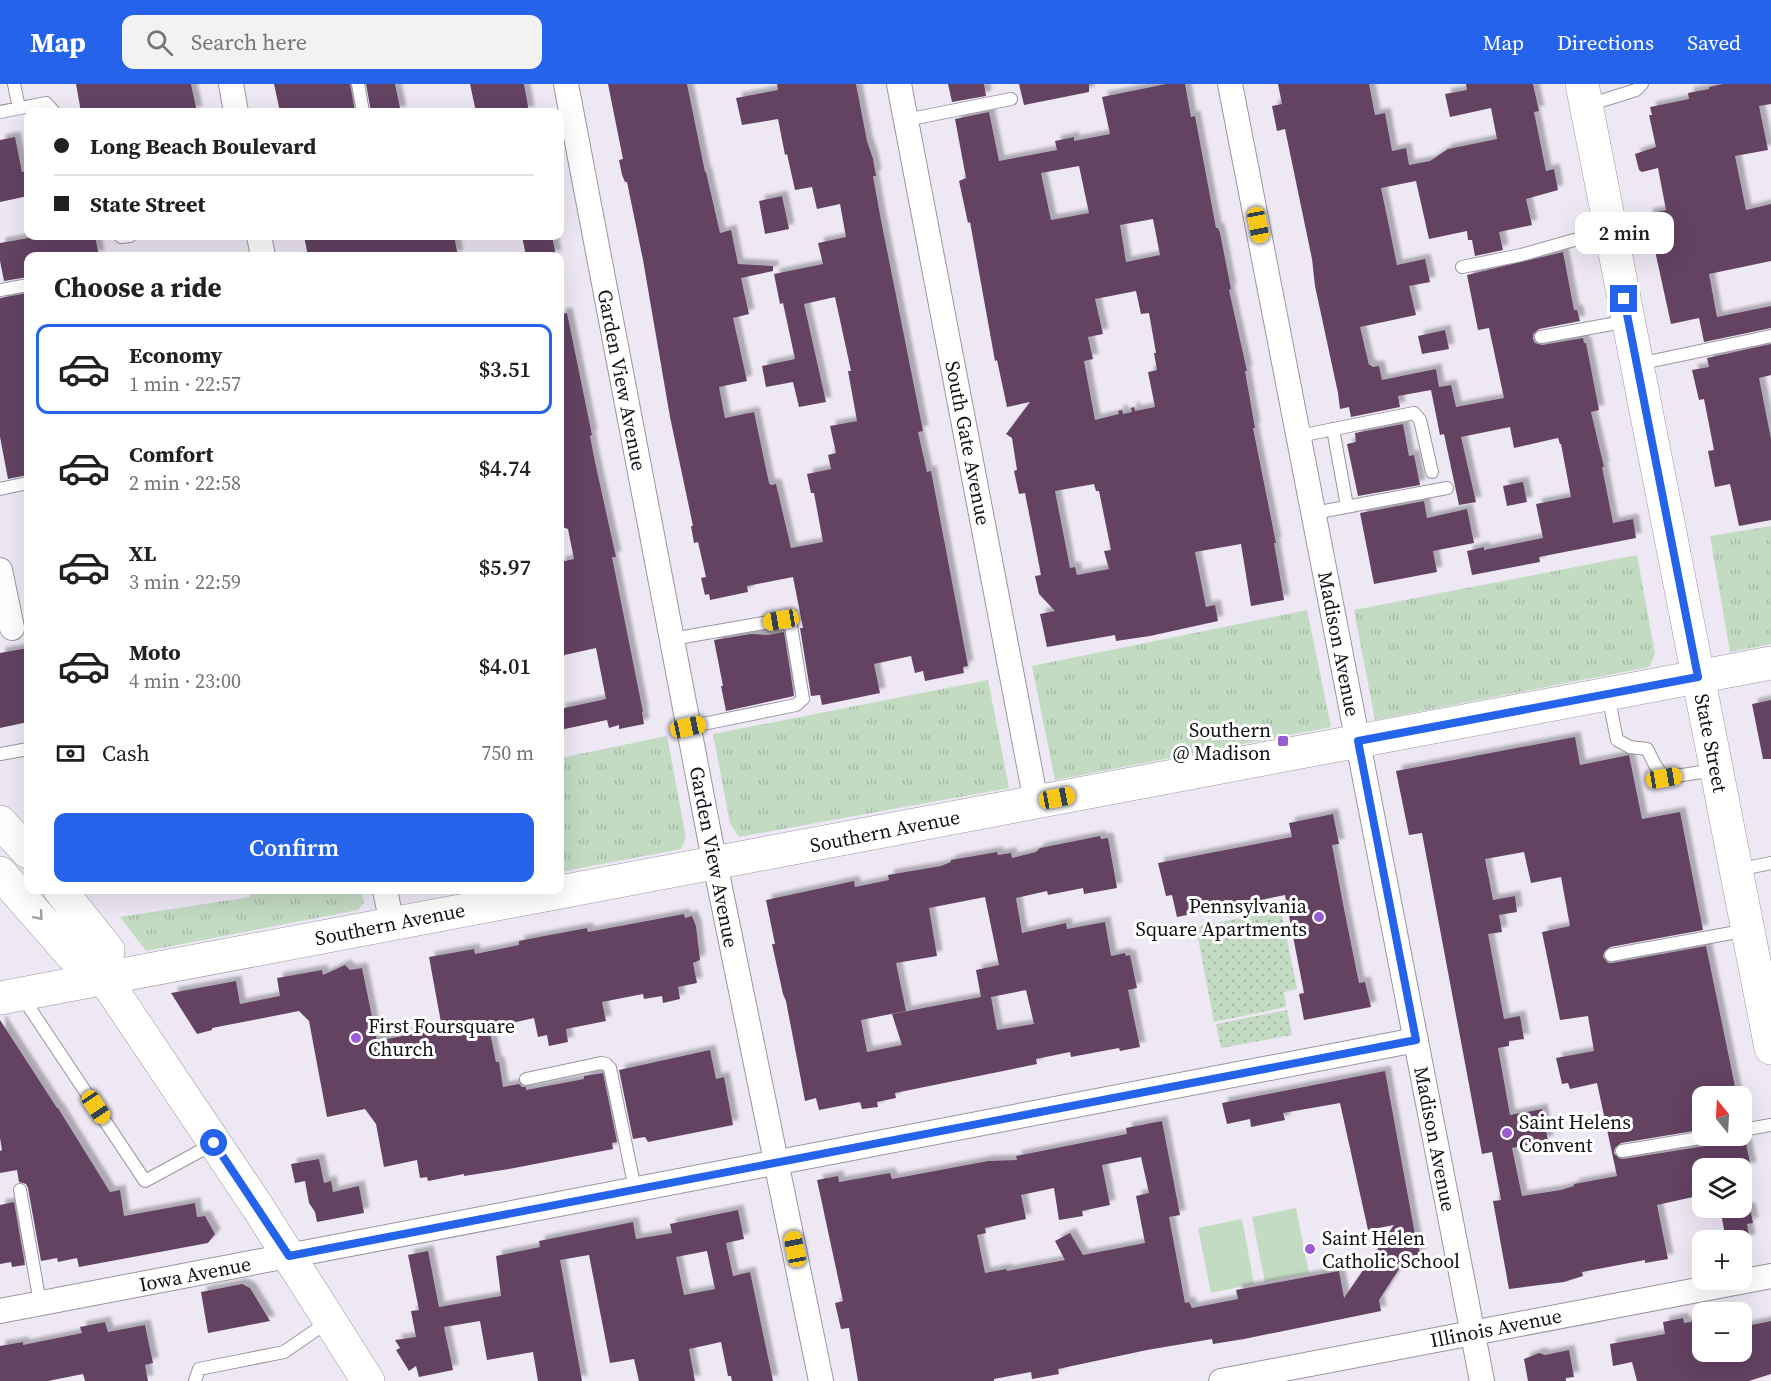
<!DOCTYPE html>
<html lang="en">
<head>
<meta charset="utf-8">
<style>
  :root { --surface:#fff; --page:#f2f2f2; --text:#202124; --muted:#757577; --line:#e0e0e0; --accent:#2563eb }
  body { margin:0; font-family:"Source Serif 4",serif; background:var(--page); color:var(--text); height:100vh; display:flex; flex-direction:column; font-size:22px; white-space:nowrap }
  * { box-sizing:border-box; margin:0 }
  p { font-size:20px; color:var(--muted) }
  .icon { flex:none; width:33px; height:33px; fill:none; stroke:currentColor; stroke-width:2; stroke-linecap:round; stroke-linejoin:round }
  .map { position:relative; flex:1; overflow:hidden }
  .details { position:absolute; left:24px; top:168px; width:540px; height:642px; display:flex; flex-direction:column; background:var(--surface); border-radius:12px; box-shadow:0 6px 24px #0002 }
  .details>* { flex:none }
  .banner { position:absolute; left:24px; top:24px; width:540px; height:132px; border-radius:12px; box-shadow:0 6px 24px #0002; display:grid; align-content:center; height:132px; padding:0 30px; background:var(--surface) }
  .needle { width:39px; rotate:342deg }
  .buttons { position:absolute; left:1692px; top:1002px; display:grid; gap:12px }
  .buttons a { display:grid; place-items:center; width:60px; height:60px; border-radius:12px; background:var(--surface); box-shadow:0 6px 24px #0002; font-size:30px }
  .end { position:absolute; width:27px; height:27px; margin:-14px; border:8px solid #2563eb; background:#fff; box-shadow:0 0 0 3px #fff }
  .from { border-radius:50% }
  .bubble { position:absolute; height:42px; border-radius:12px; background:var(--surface); box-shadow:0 6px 24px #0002; font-size:20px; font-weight:600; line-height:42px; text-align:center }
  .car { position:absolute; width:18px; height:36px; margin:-18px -9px; border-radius:8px; box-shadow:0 0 4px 2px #0007; background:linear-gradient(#f5c518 24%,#345 0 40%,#f5c518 0 76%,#345 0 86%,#f5c518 0) }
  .banner b { display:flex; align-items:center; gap:21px; height:57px; font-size:22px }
  .banner b+b { border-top:2px solid var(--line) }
  .banner i { width:15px; height:15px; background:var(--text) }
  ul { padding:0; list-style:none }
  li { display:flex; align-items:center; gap:18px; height:90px; margin:0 12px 9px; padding:0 18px; border:3px solid transparent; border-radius:12px }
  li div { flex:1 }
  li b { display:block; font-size:22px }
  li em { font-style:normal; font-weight:600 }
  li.active { border-color:var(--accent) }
  li>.icon { width:54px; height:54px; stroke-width:1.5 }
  h2 { padding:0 30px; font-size:27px; line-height:72px }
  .pay { display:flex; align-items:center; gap:15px; height:66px; padding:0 30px; font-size:22px }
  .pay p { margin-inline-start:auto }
  .primary-button { display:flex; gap:12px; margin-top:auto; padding:12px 30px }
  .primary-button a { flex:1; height:69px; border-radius:12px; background:var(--accent); color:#fff; font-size:24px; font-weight:600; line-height:69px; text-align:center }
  header { display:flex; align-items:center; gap:36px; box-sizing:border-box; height:84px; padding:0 30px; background:var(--accent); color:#fff }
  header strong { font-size:28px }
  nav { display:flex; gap:33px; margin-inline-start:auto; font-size:21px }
  .search { width:420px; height:54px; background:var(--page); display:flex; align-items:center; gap:15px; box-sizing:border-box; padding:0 21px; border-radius:12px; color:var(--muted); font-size:22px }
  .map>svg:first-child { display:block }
  .grass { fill:url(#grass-dots) }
  .park { fill:url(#park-tufts) }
  .pitch { fill:#c3dac3 }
  .building { fill:#634362; fill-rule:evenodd; filter:url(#shadow) }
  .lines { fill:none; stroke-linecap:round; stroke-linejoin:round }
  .lane-casing { stroke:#9a96a1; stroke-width:14 }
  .street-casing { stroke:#9a96a1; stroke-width:26 }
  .secondary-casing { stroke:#9a96a1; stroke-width:34 }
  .primary-casing { stroke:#9a96a1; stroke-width:34 }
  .lane { stroke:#fff; stroke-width:12 }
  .street { stroke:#fff; stroke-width:24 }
  .secondary { stroke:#fff; stroke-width:33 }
  .primary { stroke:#fff; stroke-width:33 }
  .oneway { stroke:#a0a0a1 }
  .route { stroke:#2563eb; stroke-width:8 }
  .poi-dot { fill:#9b5bd2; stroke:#fff; stroke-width:2 }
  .labels { text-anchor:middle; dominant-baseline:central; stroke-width:6; stroke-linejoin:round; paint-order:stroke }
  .street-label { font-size:20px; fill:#121115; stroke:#fff }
  .poi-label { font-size:20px; fill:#121115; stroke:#fff; text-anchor:start }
</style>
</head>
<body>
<header>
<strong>Map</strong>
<div class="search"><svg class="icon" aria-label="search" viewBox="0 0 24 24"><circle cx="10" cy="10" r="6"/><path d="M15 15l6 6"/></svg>Search here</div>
<nav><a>Map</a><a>Directions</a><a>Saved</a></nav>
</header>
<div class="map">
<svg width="1771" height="1297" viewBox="0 0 1771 1297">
  <defs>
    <pattern id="grass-dots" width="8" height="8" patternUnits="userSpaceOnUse" patternTransform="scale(1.5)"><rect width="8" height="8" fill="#c3dac3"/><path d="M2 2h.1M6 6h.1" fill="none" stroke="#a6baa7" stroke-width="1.8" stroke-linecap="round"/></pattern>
    <pattern id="park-tufts" width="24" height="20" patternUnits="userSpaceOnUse" patternTransform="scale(1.5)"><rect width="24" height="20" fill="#c3dac3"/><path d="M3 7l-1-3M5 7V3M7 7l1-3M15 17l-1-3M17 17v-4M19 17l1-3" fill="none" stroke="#a6baa7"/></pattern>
    <filter id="shadow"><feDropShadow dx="5.5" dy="-5.5" stdDeviation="1.5" flood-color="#0004"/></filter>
  </defs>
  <rect width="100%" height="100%" fill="#ede8f4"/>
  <!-- grass -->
  <path class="grass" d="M1281,826L1297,905L1284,908L1286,923L1214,938L1196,843Z
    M1287,926L1292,951L1221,964L1216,940Z"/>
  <!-- park -->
  <path class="park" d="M1771,442V560L1730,568L1710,452Z
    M1637,471L1655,570L1649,583L1375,636L1354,526Z
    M1307,526L1331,643L1055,696L1032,582Z
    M988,596L1009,704L739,753L730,739L713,650Z
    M667,652L686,754L681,765L560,788V674Z
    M249,806H361L364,819L358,826L146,867L120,833L250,813Z"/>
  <!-- pitch -->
  <path class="pitch" d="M1296,1124L1309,1189L1265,1198L1252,1133Z
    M1242,1135L1254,1200L1211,1209L1198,1144Z"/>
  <!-- building -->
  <path class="building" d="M76,0H191L197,28H81Z
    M274,0H350L355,28H280Z
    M366,0H395L401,28H371Z
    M470,0H524L529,28H476Z
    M608,0H687L705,88H706L720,149L731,146L738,180L773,182V187L741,194L749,230L733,234L747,297L719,303L725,334L754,328L769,399L771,401L776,400L791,464L823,458L814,409H811L807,390L831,385L828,371L836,369L830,342L857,337L848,287H851L835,213L804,220L826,318L799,323L793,298L766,303L762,282L795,275L783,219L780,220L774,190L823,180L818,159L846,153L840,120L817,125L812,103L795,106L787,70L785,71L778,35L742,41L736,14L778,6L777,0H856L867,57L873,75L876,92H873L880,131L923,347L918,348L927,388L931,387L968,582L963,583L964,589L925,597L923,587L915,589L911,572L874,580L880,609L822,621L820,611L811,612L800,544H803L793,493L747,502L748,508L710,516L709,510L705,511L701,494L706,493L698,458L694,459L691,442H693L670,333L643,176L627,98H625L622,91L619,76L623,75Z
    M948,0H984L986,12L952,18Z
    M1019,0H1089V8L1024,21Z
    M1166,0H1185L1191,33L1195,32L1216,144H1218L1220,149L1231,205L1229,206L1247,287H1245L1255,344H1253L1276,459H1274L1284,516L1251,522L1241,460L1195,468L1206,523L1215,521L1218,537L1150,552L1116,557L1115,551L1047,563L1040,530L1055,527L1039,510L1035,492L1041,491L1025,409L1019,410L1014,387L1017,386L1012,354L1006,350L1030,318L1007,323L997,276L995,277L970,138L968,139L959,97L966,94L955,35L989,28L999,77L1057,66L1055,57L1074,53V57L1110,50L1102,13ZM1079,82L1089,129L1051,136L1041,89ZM1153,135L1160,171L1126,178L1120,141ZM1136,207L1141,230L1149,229L1156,269H1154L1157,286L1148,288L1155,323L1135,327L1134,323L1131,324L1132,328L1123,330L1122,326L1118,327L1119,330L1095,336L1084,277L1093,275L1088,253L1103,250L1095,215ZM1094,400L1096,407H1099L1111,466L1104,467L1109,485L1077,491L1075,483L1070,484L1055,407Z
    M1278,0H1369L1375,31L1385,29L1392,67L1406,64L1409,81L1430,77L1448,65L1497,55L1491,24L1450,33L1445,10L1467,6L1466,0H1533L1539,27L1534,28L1546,87L1554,85L1558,106L1526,115L1532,141L1499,148L1503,166L1475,172L1472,156H1468L1467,147L1429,155L1416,97L1381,104L1397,181L1425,175L1430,198L1409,202L1416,231L1360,243L1369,281H1371L1372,283L1379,282L1382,296L1436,285L1439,303L1451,301L1456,323L1504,314L1489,244L1478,246L1467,191L1563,168L1574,226H1577L1580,237L1539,245L1533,250V255L1535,259L1542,261L1583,254L1584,259H1586L1599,326L1591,328L1604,383H1602L1613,439L1633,435L1636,454L1539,473L1540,478L1472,491L1467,467L1484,463V466L1543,454L1536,420L1571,413L1561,360H1560L1558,354L1514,364L1510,343L1461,353L1476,418L1459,421L1444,350L1440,351L1431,306L1398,312L1400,323L1351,333L1349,323L1340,325L1338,309L1315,202L1312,175L1285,45L1277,47L1272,22L1282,20Z
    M1723,0H1771V20L1759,22L1768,66L1735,72L1746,126L1771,120V177L1709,190L1717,233L1771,222V244L1704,258L1699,234L1671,240L1647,130L1666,126L1658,84L1642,88L1639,86L1635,70L1656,63L1649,31H1652L1650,23L1689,15L1688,9L1709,5V3Z
    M15,53L22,88L28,87V112L0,118V56Z
    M782,112L789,145L765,150L759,117Z
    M40,152H95L99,172H28V193L4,197L0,177V159Z
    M304,152H454L458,172H308Z
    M522,152H552L556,172H526Z
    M28,209V391L8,395L0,353V214Z
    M567,229L592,351L590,352L595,378L616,473H612L643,628H642L644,640L619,645V641L609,644L607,636L560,646V625L606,615L596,564L560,572V478L574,475L568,445L560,442V230Z
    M1445,246L1449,265L1422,270L1418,252Z
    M1771,260V291L1759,294L1771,355V436L1739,442L1730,400L1715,403L1708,367L1714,366L1704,315L1699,316L1692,286L1709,283L1707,274Z
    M1403,340L1409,372L1414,371L1420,401L1358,412L1347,360L1356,358L1355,349Z
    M1523,398L1527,418L1507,422L1503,402Z
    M1424,417L1427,434L1467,425L1474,459L1433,467L1437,488L1374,500L1360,429Z
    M784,548L794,612L726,627L721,602H723L714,556L751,550L768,551Z
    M28,564V638L0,644V569Z
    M1771,616V675H1763L1752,620Z
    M1575,653L1580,681L1629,671L1642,735L1680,728L1703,846L1610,863L1604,868L1603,873L1608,879H1612L1706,862L1737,1012H1702V1026L1696,1027L1700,1046L1621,1059L1615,1064L1614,1069L1619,1074L1623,1075L1730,1058L1731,1062L1746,1059L1751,1084H1702V1111L1657,1121L1668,1175L1645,1179V1176L1582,1188L1583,1192L1564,1198L1509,1205L1493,1117L1501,1116L1492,1068L1482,1070L1422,749L1409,751L1396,687ZM1524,768L1531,799L1561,793L1570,842L1542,848L1560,936L1588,932L1594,967L1556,974L1562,1000L1568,999L1570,1005L1597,999L1617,1092L1574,1100V1102L1561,1106L1522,1112L1512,1064L1548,1057L1542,1025L1510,1031L1498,964L1509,962V957L1524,955L1520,932L1504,935L1488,850L1502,848L1499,831L1517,828L1515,812L1493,816L1485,775Z
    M1333,730L1339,760L1332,761L1344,825L1359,899L1365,898L1371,923L1304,936L1299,910L1304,909L1285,811L1177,833L1172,811L1166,812L1158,779L1292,753L1289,739Z
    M1100,752L1101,755L1108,754L1117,804L1084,810L1083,804L1048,811L1047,807L1016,814L1022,849L1066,839L1067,845L1105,838L1111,872L1125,869L1126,872L1130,871L1137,904L1128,906L1140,963L1120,967L1119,964L1071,973L1070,968L1036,975L1037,980L895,1009L896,1014L877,1018L878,1023L862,1025L860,1018L819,1026L816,1014L805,1017L786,917L783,910L772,860H775L766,816L854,797L855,803L889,796L888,791L941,782L951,778V776L997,768L998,771L1011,769L1012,774L1036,768L1040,764ZM985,813L999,881L976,886L981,913L892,930L902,961L867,968L861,936L906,927L896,879L937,872L929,824ZM1026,906L1034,940L997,946L991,913Z
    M684,830L685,834L692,832L696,842L700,876L693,879L697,899L678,903L680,915L663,919L662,912L644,915L643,910L602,918L606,937L566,945L568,958L549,962L547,951L538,953L534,934L489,944L496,978H499L503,1003L519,1000L522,1003H526V1006L584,995V992L603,989L617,1058L612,1059L613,1065L509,1085L464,1092V1090L428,1097L427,1093L420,1094L417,1076L384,1083L376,1040L365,1025L327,1033L309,937L299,927L212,944V946L197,950L171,909L236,897L240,920L280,912L277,894L322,886L323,891L345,881L350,886L362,884L377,957L442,944L429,873L474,865L475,870L519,861V857L539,853L587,844L588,848Z
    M0,936L57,1024H58L110,1108L120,1106L124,1132L195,1119L197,1133L205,1132L215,1150L208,1159L79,1183L77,1174L58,1178L57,1174L41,1177L28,1104L26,1100L19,1098L17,1086L0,1089V1067L2,1066L0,1054Z
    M710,966L716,995L724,993L733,1041L648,1058L645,1053L633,1055L619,986Z
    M1385,987L1416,1156L1421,1170L1408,1173L1399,1185L1379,1216L1381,1227L1244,1255L1213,1260L1212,1255L1147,1266L1058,1285L1059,1290L1032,1295L1031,1288L994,1295V1297H858L849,1244L841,1245L835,1219L843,1217L817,1096L838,1092L839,1098L890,1089L892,1095L988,1077L1017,1076L1016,1072L1127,1050L1126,1044L1162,1037L1180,1131L1169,1133L1185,1219L1189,1218L1192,1224L1238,1215L1236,1206L1339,1187L1344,1214L1394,1141L1368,1146L1340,1019L1283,1029L1285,1036L1251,1043L1250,1035L1227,1040L1222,1019ZM1141,1073L1149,1109L1136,1112L1145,1159L1083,1171L1070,1149L1055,1157L1065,1176L1007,1187L1006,1185L985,1189L977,1151L986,1149L985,1144L1026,1135L1021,1111L1054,1104L1059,1136L1083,1132L1082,1127L1110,1121L1102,1081Z
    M319,1075L324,1099L331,1097L333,1108L359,1102L364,1129L317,1138L315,1128L309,1119L305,1097L295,1099L291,1080Z
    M14,1118L25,1181L12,1183L11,1178L0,1180V1121Z
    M1720,1124H1750L1753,1139L1747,1140L1750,1156H1726Z
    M738,1126L744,1155L726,1159L733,1192L750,1188L773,1297H732L731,1292H728L721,1258L689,1265L695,1297H639L634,1275L610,1279L589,1171L560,1176L582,1297H538L533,1268L487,1276L480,1237L444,1243L453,1286L419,1293L416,1282L409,1287L396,1266L400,1264L395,1256L416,1253L411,1227L419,1226L408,1171L428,1167L439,1223L501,1212L496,1172L540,1163L539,1157L633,1138L636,1155L672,1149L670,1140ZM707,1167L715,1205L684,1211L676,1173Z
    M242,1200L250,1204L270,1237L208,1249L201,1208Z
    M1683,1234L1684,1239L1702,1236V1268H1742V1243L1771,1237V1290L1749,1297H1637L1632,1278L1613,1282L1610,1260L1665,1250L1663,1238Z
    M105,1238L108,1248L145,1241L153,1279L145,1281L148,1297H85L83,1290L48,1297H0V1262L23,1258V1261L82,1249L80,1243Z
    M1569,1266L1574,1293L1566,1294V1297H1528L1524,1275L1539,1269L1545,1271Z"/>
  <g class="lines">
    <!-- lane casing -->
    <g class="lane-casing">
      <path id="lane" d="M14,0L19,24
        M358,0L363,28
        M1588,21L1636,6L1642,0
        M0,28L46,19L54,28
        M906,36L1011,15
        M120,152L121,153L130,152
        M1462,183L1521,171L1574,156L1611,151
        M0,206L28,201
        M1541,253L1628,237
        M1638,280L1771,252
        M1333,345L1347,422
        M1299,352L1414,329L1420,336L1432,388
        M0,405L28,399
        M1314,429L1447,404
        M672,555L781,536L791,542L803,615L796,621L688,643
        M1608,611L1617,656L1630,663L1647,665L1655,681L1664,694L1714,686
        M0,670L28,665
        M1737,786L1771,779
        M1611,871L1748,846
        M21,911L145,1097L213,1060
        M526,995L601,979L606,980L610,984L635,1105
        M1742,1046L1771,1041
        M1622,1067L1712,1052
        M20,1106L40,1219
        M195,1297L199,1285L284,1268L329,1237"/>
    </g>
    <!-- street casing -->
    <g class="street-casing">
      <path id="street" d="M231,0L236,28
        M566,0L710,755L821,1297
        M899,0L1036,718
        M1230,0L1482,1297
        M259,152L263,172
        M0,486L12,544
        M385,806L392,840
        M0,1227L1416,956
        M1221,1297L1771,1192"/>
    </g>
    <!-- secondary casing -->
    <g class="secondary-casing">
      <path id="secondary" d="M1582,0L1771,964
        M0,914L1771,579"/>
    </g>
    <!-- primary casing -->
    <g class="primary-casing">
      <path id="primary" d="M0,738L28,768
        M0,789L72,871L104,894L257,1122L368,1297
        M60,806L108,866L104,894"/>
    </g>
    <!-- lane -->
    <use href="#lane" class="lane"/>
    <!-- street -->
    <use href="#street" class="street"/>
    <!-- secondary -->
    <use href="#secondary" class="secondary"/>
    <!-- primary -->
    <use href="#primary" class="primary"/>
  </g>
  <!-- one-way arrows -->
  <defs><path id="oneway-chevron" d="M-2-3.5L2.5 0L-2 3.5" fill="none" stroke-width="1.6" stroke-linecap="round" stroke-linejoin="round" transform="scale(1.5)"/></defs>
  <use class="oneway" href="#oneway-chevron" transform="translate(39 832) rotate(49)"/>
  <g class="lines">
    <!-- route -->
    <path class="route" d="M214,1059L289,1172L1416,956L1358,657L1698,593L1624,215"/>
  </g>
  <!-- markers -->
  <g class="poi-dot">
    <rect x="1277" y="651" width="12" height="12" rx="3"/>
    <circle cx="1319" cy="833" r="6"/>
    <circle cx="356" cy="954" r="6"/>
    <circle cx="1507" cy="1049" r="6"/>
    <circle cx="1310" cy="1165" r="6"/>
  </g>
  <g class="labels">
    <!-- street labels -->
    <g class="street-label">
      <text transform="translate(622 296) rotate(79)">Garden View Avenue</text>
      <text transform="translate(968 359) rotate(79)">South Gate Avenue</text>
      <text transform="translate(1339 560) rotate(79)">Madison Avenue</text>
      <text transform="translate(1711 659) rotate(79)">State Street</text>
      <text transform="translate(885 747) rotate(-11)">Southern Avenue</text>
      <text transform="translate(714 773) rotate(79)">Garden View Avenue</text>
      <text transform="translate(390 840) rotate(-11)">Southern Avenue</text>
      <text transform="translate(1435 1055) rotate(79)">Madison Avenue</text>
      <text transform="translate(195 1190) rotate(-11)">Iowa Avenue</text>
      <text transform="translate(1496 1244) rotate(-11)">Illinois Avenue</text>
    </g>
    <!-- poi labels -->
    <g class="poi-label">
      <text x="1271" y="646" text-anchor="end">Southern<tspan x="1271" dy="23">@ Madison</tspan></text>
      <text x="1307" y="822" text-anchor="end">Pennsylvania<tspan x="1307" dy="23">Square Apartments</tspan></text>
      <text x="368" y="942">First Foursquare<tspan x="368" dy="23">Church</tspan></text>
      <text x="1519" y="1038">Saint Helens<tspan x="1519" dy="23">Convent</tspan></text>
      <text x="1322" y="1154">Saint Helen<tspan x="1322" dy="23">Catholic School</tspan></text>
    </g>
  </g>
</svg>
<div class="buttons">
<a><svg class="needle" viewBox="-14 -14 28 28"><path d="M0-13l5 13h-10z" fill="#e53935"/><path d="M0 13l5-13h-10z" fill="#757577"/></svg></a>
<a><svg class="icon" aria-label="layers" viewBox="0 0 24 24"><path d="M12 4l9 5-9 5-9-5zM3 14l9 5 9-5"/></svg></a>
<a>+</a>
<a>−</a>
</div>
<i class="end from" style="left:214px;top:1059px"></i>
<i class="end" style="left:1624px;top:215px"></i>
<div class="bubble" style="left:1575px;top:128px;width:99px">2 min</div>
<i class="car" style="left:1258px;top:141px;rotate:169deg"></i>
<i class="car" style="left:781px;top:536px;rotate:260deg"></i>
<i class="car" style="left:688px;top:643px;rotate:78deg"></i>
<i class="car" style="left:1664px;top:694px;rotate:81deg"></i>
<i class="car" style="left:1057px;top:714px;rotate:79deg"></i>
<i class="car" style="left:96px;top:1023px;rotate:146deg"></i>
<i class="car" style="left:795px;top:1165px;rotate:349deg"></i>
<div class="banner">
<b><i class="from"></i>Long Beach Boulevard</b>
<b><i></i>State Street</b>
</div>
<section class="details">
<h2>Choose a ride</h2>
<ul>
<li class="active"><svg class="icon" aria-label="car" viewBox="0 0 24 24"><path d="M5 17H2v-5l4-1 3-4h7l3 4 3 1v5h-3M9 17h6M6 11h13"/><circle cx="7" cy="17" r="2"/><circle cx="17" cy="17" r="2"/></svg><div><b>Economy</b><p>1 min · 22:57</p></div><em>$3.51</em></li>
<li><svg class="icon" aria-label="car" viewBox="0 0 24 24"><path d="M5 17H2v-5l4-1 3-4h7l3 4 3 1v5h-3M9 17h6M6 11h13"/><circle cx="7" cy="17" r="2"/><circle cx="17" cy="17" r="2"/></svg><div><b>Comfort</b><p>2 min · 22:58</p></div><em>$4.74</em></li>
<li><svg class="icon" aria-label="car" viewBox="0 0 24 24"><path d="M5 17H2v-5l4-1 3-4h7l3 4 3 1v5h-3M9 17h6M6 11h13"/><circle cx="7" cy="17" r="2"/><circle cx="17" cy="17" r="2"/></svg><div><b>XL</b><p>3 min · 22:59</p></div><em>$5.97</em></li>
<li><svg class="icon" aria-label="car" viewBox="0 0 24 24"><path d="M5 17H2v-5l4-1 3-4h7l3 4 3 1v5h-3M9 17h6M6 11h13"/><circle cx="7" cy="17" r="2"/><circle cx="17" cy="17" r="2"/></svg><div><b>Moto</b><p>4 min · 23:00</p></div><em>$4.01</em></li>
</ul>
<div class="pay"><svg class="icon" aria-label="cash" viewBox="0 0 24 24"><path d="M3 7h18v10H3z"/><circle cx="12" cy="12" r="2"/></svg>Cash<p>750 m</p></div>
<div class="primary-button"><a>Confirm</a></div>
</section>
</div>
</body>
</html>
